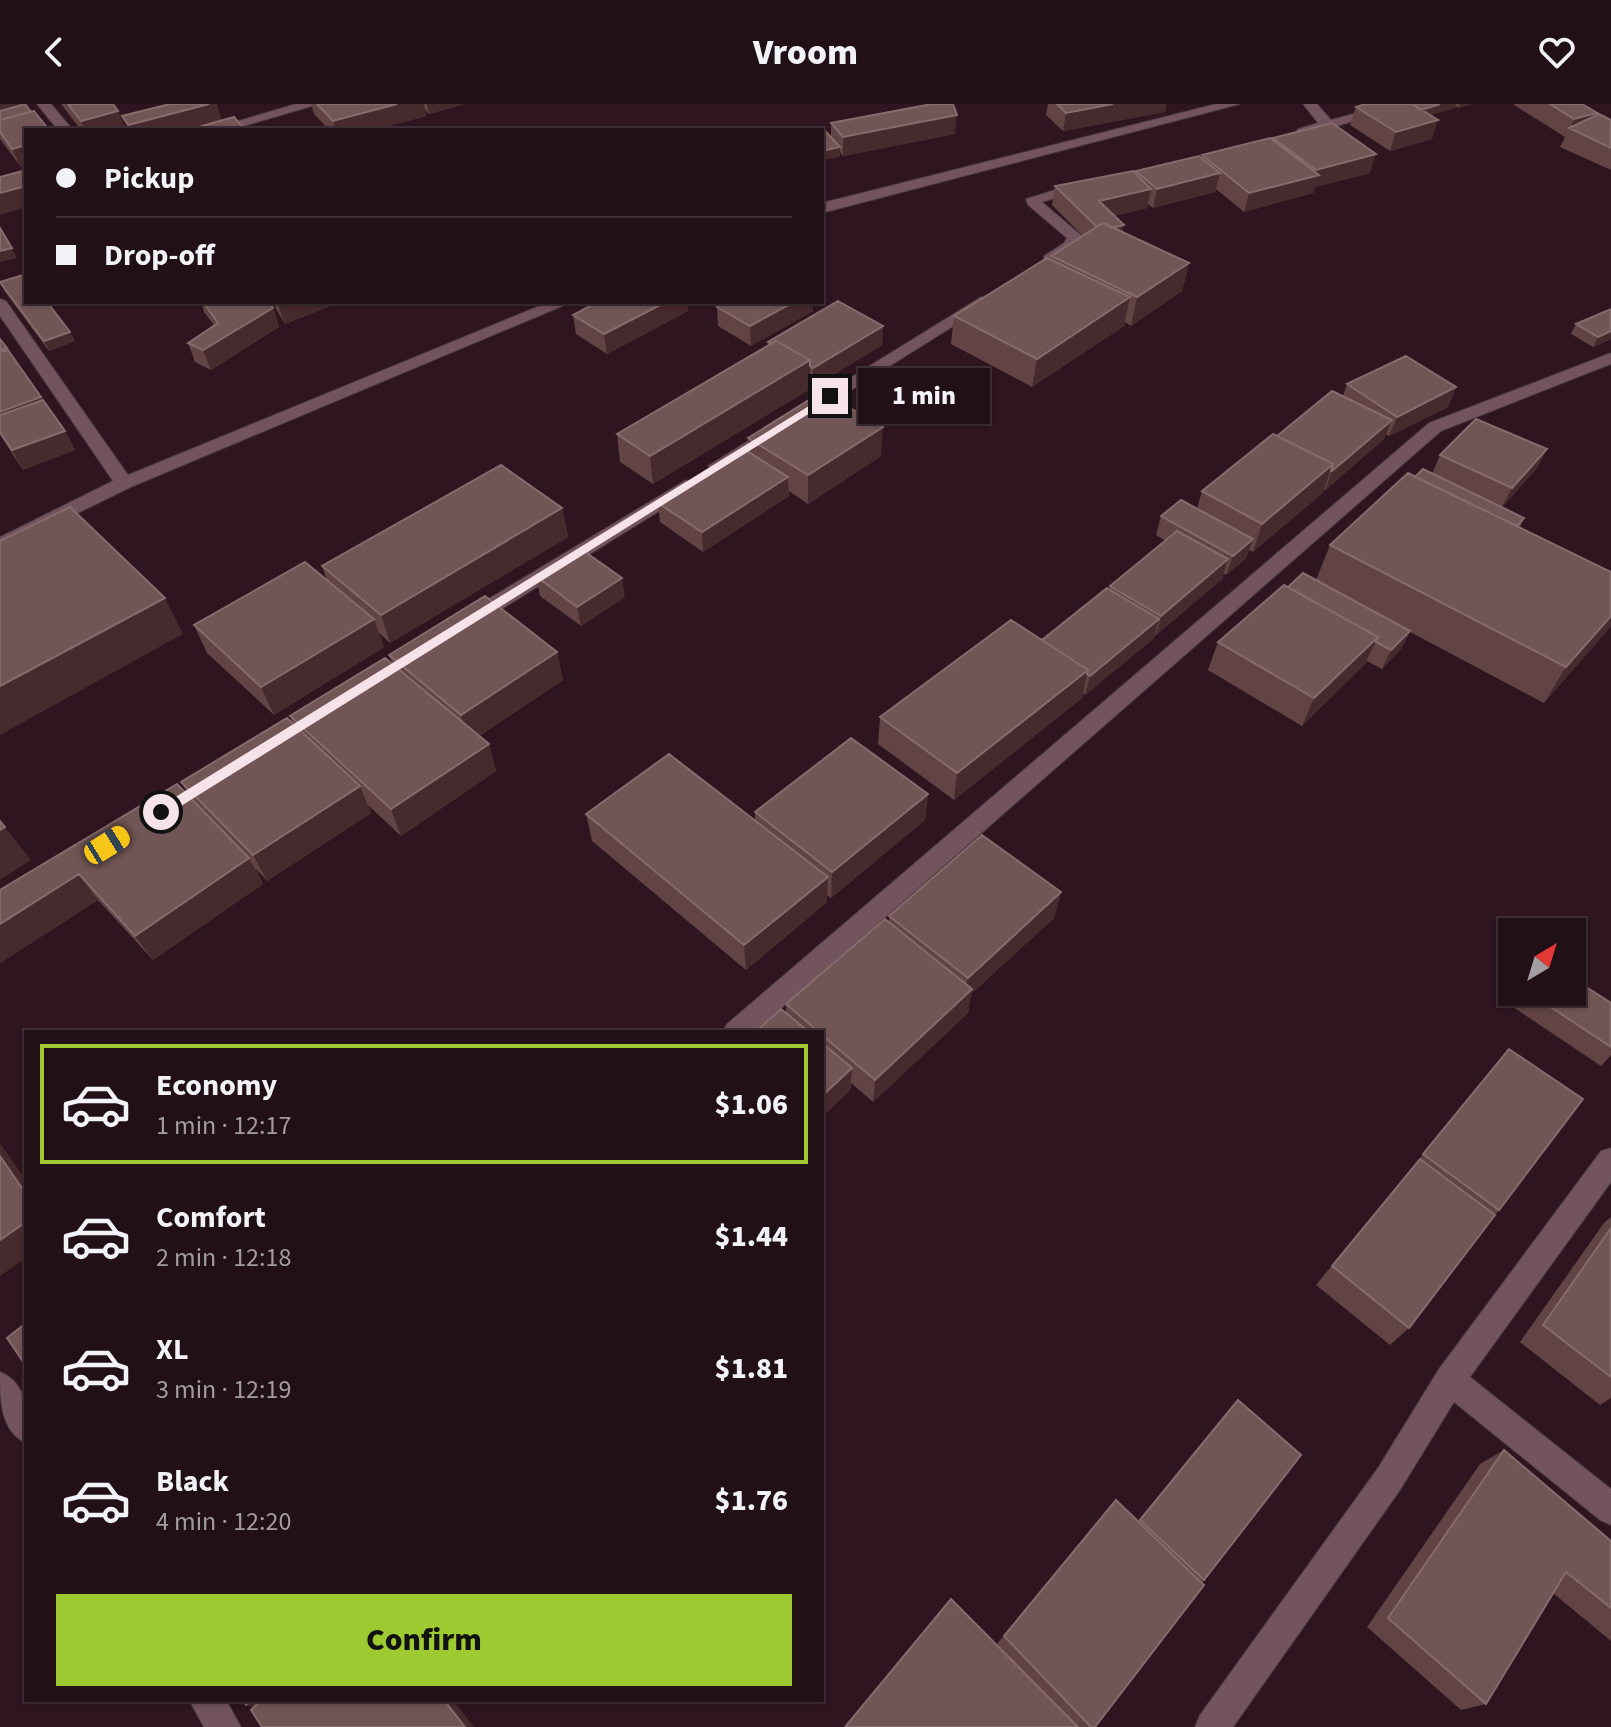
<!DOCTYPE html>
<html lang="en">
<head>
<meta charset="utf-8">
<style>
  :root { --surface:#221017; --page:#2a1920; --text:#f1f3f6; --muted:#a29da1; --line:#3f3036; --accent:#9dca30 }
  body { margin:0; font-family:"Source Sans 3",sans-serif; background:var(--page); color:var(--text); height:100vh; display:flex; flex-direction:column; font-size:30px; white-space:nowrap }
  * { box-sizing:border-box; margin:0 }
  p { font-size:26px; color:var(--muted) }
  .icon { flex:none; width:44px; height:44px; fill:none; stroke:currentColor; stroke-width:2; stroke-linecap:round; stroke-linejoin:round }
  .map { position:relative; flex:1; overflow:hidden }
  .details { position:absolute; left:24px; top:926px; width:800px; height:672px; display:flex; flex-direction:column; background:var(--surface); border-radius:0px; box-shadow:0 2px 6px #0004,0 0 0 2px var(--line) }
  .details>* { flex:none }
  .banner { position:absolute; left:24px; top:24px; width:800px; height:176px; border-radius:0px; box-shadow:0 2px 6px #0004,0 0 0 2px var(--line); display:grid; align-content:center; height:176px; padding:0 32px; background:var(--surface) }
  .needle { width:52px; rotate:38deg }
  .buttons { position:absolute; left:1498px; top:814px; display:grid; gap:16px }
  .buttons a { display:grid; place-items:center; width:88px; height:88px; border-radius:0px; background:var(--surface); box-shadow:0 2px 6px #0004,0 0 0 2px var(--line); font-size:40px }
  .end { position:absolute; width:36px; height:36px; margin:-18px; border:10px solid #f6e3ea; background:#111; box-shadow:0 0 0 4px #111 }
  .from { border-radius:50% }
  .bubble { position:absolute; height:56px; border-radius:0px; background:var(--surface); box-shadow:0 2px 6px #0004,0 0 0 2px var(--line); font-size:26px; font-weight:800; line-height:56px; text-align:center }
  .car { position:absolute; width:24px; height:48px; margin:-24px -12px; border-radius:10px; box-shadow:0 0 6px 2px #0007; background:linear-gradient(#f5c518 24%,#345 0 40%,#f5c518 0 76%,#345 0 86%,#f5c518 0) }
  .banner b { display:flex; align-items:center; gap:28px; height:76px; font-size:30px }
  .banner b+b { border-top:2px solid var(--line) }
  .banner i { width:20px; height:20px; background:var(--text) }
  ul { padding:14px 0 0; list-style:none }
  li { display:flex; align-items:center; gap:24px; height:120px; margin:0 16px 12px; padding:0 16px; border:4px solid transparent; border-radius:0px }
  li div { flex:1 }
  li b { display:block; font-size:30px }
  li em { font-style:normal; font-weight:800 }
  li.active { border-color:var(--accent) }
  li>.icon { width:72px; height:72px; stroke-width:1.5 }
  .cta { display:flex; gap:16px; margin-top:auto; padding:16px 32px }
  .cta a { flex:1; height:92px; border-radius:0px; background:var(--accent); color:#111; font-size:32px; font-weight:800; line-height:92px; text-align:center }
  header { display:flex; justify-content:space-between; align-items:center; height:104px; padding:0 32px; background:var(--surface); font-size:36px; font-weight:800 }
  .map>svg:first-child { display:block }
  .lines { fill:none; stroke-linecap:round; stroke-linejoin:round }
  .minor-casing { stroke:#46343a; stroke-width:2 }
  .minor { fill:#72535e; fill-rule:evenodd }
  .wall { fill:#624444 }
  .shaded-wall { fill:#472a2d }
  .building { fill:#725555; stroke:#876b6d; stroke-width:2 }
  .route { fill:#f6e3ea }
</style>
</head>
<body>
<header><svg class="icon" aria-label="back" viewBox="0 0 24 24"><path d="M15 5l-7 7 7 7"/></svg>Vroom<svg class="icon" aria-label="heart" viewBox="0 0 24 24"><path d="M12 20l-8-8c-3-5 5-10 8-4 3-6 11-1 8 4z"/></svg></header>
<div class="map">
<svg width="1611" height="1623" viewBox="0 0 1611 1623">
  <rect width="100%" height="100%" fill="#2e151f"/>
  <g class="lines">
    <!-- minor casing -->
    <g class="minor-casing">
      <path id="minor" d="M37,0H51L73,26H58Z
        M296,0H319L230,26H207Z
        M1216,0H1240L822,109V99Z
        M1303,0H1317L1331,16L1389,0H1412L1303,32L1296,28L1298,25L1318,19Z
        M1084,77L1089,78V84L1042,98L1083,133C1077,147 1061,161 1044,158V152L1064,139L1067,134L1028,101L1026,95Z
        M981,193L987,195L989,198L987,201L724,366L717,368L708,362Z
        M0,195L6,197L128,371L549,198H572L131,383L0,447V433L113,377L0,212Z
        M1611,249V260L1441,327L754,928H723L727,920L1429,319Z
        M686,376L695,382L693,386L476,521H462L459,516L462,511Z
        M1611,1044V1078L1470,1273L1611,1385V1421L1600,1416L1454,1298L1400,1386L1233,1623H1195L1200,1611L1378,1364L1439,1265L1601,1047Z
        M0,1268C30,1280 26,1312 26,1339C0,1327 0,1295 0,1268Z
        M189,1596H226L241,1623H204Z"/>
    </g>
    <!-- minor -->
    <use href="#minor" class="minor"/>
  </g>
  <!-- wall -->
  <path class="wall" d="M0,0L26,26V62L21,63L0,35Z
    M61,0H113L126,25L81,26Z
    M311,0H464L429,10L425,6L426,12L374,26H329L314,10Z
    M1048,0H1166L1165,8L1063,27L1046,11Z
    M1365,0H1472L1459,4L1455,2V4L1430,11L1432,35L1390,47L1350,21L1356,3Z
    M1515,0H1582L1597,9L1595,12L1611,16V66L1560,43L1565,33L1514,1Z
    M831,19L955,30L843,52L840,48V53L831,34Z
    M1273,34L1370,69L1315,83L1313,89L1244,108L1216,85L1215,88L1153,104L1148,100L1147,104L1114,112L1122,128L1189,159L1182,187L1131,222L1125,218L1124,222L1032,283L951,240L954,212L1050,155L1051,152L1083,132L1052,101L1055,82L1135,69L1136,67L1201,54L1202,51L1272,36Z
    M0,178L70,228L75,237L49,247L5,188Z
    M201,198H269L273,204L279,223L211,266L195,258L188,239L214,221L204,208Z
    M273,198H340L285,220L276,205Z
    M597,198H687L688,207L607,250L576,230L573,211Z
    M717,203L813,207L751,242L718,222Z
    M1611,205V235L1593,243L1571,230L1576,220Z
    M883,222L882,241L813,283L810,281V285L653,380L620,358L617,330L768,242V238Z
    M0,235L65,327L75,346L23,366L0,331Z
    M1347,280L1456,283L1448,303L1389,332L1386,330L1384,335L1253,448L1249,446L1246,454L1226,471L1224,469L1222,475L1156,531H1155L1154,534L1085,591L1083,589L1082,594L954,696L878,640L880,613L1042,536L1109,485L1110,482L1166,437L1156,431L1161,412L1197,405L1202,387L1277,332L1343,292Z
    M748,334L881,352L808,400L789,387V392L703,448L660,418L658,399L748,348Z
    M1547,345L1537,364L1502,403L1480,393L1524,414L1520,423L1611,512V522L1544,599L1410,528L1400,546L1382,565L1367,557L1365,560L1302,622L1208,566L1218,538L1288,483L1316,476L1330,441L1415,373L1432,370L1440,351Z
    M562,404L568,433L390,539L379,529L384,543L274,611L207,549L194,521L327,477L322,462Z
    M536,472L625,493L581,522L540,492Z
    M557,548L563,576L479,632L489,640L496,667L401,732L368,701L371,709L267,777L255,764L263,780L153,856L98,796L0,859V786L191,695L181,678L292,618L290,612L392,559L389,551Z
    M928,690L925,716L831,794L827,791V798L746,866L592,737L586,710L755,716V708Z
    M1061,788L1054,814L971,890L968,909L873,998L851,979L850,986L822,1013V928H755L786,909V900L889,818V812Z
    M1526,888H1572L1611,899V951L1601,962L1513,903Z
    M1509,945L1499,1106L1409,1224L1390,1241L1316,1181Z
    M1611,1113V1294L1600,1301L1520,1238L1604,1119Z
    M1238,1296L1204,1476L1202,1479L1095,1623H845L1027,1572L997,1540L1116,1396L1138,1417Z
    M1504,1346L1611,1437V1537L1553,1489L1486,1600L1461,1606L1367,1523L1480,1360Z"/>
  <!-- shaded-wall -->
  <path class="shaded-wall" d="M0,0H25L0,15Z
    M209,0H217L222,17L187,26H130L128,21Z
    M397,0H424L426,12L374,26H335L333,17Z
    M427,0H464L429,10Z
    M1113,0H1166L1165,8L1063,27L1066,9Z
    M1440,0H1456L1455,4L1417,15L1420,6Z
    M1460,0H1472L1459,4Z
    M118,7L126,25L85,26L81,17Z
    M1597,9L1588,27L1570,25L1574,15Z
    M957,11L955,30L843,52V33Z
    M1438,16L1432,35L1390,47L1396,28Z
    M26,41V62L21,63L12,45Z
    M840,43V53L822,56V47Z
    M1376,50L1370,69L1315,83L1313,89L1244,108L1249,89L1314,72L1316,66Z
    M1220,69L1215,88L1153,104L1157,85Z
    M26,82V103L0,111V89Z
    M1151,85L1147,104L1096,116L1099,97Z
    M1124,121L1120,140L1101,126Z
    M12,144L17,154L0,158V147Z
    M1189,159L1182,187L1131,222L1137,193Z
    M1130,193L1124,222L1032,283L1037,255Z
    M286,198H340L285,220L278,201Z
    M666,198H687L688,207L607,250L604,230Z
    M794,198H813V207L751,242L750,222Z
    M273,204L279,223L211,266L203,246Z
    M883,222L882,241L813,283V264Z
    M1611,227V235L1593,243L1598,233Z
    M70,228L75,237L49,247L44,237Z
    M810,256V285L653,380L650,352Z
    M1456,283L1448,303L1389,332L1397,313Z
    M41,293L51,313L0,328V308Z
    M1392,316L1384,335L1325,387L1332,367Z
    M883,323L881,352L808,400V371Z
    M65,327L75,346L23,366L12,346Z
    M1547,345L1537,364L1502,403L1512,384Z
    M1333,360L1323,389L1253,448L1262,420Z
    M788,373L789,392L703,448L702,428Z
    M562,404L568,433L390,539L381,511Z
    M1253,435L1246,454L1226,471L1233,452Z
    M1228,455L1222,475L1156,531L1161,512Z
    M622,474L625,493L581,522L577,503Z
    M165,494L183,530L0,631V582Z
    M1611,512V522L1544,599L1566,563Z
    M374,515L384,543L274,611L261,583Z
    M1159,515L1154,534L1085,591L1090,572Z
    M1410,527L1400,546L1382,565L1391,546Z
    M1378,533L1365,560L1302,622L1314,594Z
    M557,548L563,576L469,638L461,611Z
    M1088,566L1082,594L954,696L957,669Z
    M489,640L496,667L401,732L391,705Z
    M360,682L371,709L267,777L253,751Z
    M928,690L925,716L831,794L832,768Z
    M5,723L31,756L0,776V726Z
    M249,754L263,780L153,856L135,832Z
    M79,770L98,796L0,859V820Z
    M828,773L827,798L746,866L744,841Z
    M1061,788L1054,814L971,890L968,909L873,998L875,976L964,892L968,874Z
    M852,964L850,986L822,1013V992Z
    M0,1039L26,1076V1090L0,1052Z
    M26,1118V1154L0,1172V1136Z
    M251,1596H278L266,1607L246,1601Z
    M444,1596H453L474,1623H465Z"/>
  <!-- building -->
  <path class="building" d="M25,0L31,8L0,16V7Z
    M68,0H113L118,7L81,17Z
    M170,0H209L128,21L122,12Z
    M317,0H397L333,17Z
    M932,0H953L957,11L843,33L831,19Z
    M1057,0H1113L1066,9Z
    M1365,0H1412L1438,16L1396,28L1356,3Z
    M1412,0H1440L1421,6Z
    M1550,0H1582L1597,9L1574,15Z
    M34,7L49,26H26V41L12,45L0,28V16Z
    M1599,10L1611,16V44L1569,24Z
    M234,13L245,26H188Z
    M1332,19L1376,50L1316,66L1273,34Z
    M826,28L840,43L822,47V29Z
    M1270,34L1319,71L1249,89L1202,51Z
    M1199,52L1220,69L1157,85L1136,67Z
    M26,66V82L0,89V73Z
    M1133,67L1151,85L1099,97L1124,121L1112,124L1103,119L1097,123L1055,82Z
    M1103,119L1189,159L1137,193L1051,152Z
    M0,124L12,144L0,147Z
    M1047,154L1130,193L1037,255L954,212Z
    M26,170V198H47L70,228L44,237L0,178Z
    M838,197L883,222L813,264L810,262V256L776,237L772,240L768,238Z
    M203,198H269L273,204L203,246L188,239L218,219Z
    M597,198H666L604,230L573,211Z
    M726,198H794L750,222L717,203Z
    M1611,205V227L1598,233L1576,220Z
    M0,235L7,244L0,246Z
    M776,237L810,256L650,352L617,330Z
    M8,246L41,293L0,308V248Z
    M1406,252L1456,283L1397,313L1347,280Z
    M1332,287L1392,316L1332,367H1331L1333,360L1277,332Z
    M822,288L883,323L808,371L748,334Z
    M43,296L65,327L12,346L0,328V311Z
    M1476,315L1547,345L1512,384L1440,351Z
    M1273,330L1333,360L1262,420L1202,387Z
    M744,345L788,373L702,428L658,399Z
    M501,361L562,404L381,511L322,462Z
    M1423,365L1524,414L1517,422L1415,373Z
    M1408,369L1611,468V512L1566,563L1330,441Z
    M1181,396L1253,435L1233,452L1161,412Z
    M70,403L165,494L0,582V437Z
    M1177,427L1228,455L1161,512L1110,482Z
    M581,445L622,474L577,503L536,472Z
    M305,458L374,515L261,583L194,521Z
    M1303,469L1410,527L1391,546L1376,538L1378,533L1288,483Z
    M1284,481L1378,533L1314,594L1218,538Z
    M1107,484L1159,515L1090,572L1087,570L1088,566L1042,536Z
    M485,492L557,548L461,611L389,551Z
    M1011,516L1088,566L957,669L880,613Z
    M385,554L489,640L391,705L290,612Z
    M287,614L360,682L253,751L181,678Z
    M851,634L928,690L832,768L755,708Z
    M669,650L828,773L744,841L586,710Z
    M177,680L249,754L135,832L79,770L0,820V786Z
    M0,717L5,723L0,726Z
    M982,731L1061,788L968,874L889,812Z
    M885,815L972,885L875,976L822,931V928H819L786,900Z
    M1572,874L1611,899V943L1528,888H1572Z
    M781,905L809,928H755Z
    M822,939L852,964L822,992Z
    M1509,945L1583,995L1499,1106L1423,1050Z
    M0,1052L26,1090V1118L0,1136Z
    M1420,1055L1495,1111L1409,1224L1332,1162Z
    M1611,1124V1273L1543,1221Z
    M26,1219V1262L7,1234Z
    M1238,1296L1301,1351L1204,1476L1140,1416Z
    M1504,1346L1611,1437V1504L1566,1468L1486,1600L1388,1514Z
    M1116,1396L1204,1481L1095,1623H1091L1004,1532Z
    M951,1495L1078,1623H845Z
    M243,1596H251L246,1601Z
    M261,1596H444L465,1623H262L251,1606Z"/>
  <!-- route -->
  <path class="route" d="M830,289L834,294L165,712H156V705Z"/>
</svg>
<div class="buttons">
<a><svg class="needle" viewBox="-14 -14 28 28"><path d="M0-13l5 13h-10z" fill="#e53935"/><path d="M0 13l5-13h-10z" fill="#a29da1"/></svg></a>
</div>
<i class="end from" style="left:161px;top:708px"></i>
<i class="end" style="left:830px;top:292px"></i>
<div class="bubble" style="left:858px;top:264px;width:132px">1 min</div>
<i class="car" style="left:107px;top:741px;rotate:58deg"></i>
<div class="banner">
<b><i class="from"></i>Pickup</b>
<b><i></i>Drop-off</b>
</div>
<section class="details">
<ul>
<li class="active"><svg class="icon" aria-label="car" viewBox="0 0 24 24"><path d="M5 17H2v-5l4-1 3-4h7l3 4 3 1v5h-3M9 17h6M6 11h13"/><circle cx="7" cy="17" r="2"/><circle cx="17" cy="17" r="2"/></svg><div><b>Economy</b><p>1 min · 12:17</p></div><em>$1.06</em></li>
<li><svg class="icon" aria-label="car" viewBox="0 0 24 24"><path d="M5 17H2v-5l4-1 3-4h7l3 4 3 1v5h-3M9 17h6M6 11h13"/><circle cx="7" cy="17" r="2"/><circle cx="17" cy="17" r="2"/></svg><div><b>Comfort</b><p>2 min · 12:18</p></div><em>$1.44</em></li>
<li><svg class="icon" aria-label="car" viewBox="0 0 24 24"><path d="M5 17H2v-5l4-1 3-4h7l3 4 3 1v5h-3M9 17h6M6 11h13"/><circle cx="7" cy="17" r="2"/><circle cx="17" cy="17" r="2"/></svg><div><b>XL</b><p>3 min · 12:19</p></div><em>$1.81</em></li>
<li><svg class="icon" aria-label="car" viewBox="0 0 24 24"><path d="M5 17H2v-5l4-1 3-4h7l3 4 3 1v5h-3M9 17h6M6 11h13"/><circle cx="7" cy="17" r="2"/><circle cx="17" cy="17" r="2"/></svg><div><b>Black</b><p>4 min · 12:20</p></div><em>$1.76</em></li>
</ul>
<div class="cta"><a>Confirm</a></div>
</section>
</div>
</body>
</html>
